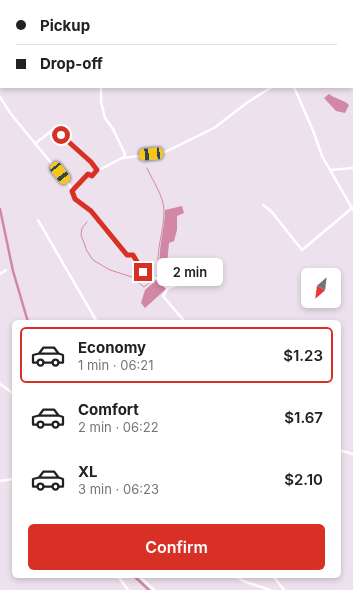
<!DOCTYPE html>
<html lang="en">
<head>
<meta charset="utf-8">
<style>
  :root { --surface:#fff; --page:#f2f2f2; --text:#202124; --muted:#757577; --line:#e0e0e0; --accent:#d93025 }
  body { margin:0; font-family:Inter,sans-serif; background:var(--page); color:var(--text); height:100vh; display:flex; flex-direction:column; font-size:15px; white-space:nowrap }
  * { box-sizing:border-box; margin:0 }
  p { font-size:13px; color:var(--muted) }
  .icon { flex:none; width:22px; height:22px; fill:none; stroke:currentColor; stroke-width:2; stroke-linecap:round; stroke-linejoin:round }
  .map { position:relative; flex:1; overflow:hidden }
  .sheet { position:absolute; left:12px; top:320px; width:329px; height:258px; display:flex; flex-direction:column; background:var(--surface); border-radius:6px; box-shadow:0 2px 6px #0003 }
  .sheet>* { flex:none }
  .guide { position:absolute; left:0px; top:0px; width:353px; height:88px; box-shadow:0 2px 6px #0003; display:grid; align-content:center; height:88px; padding:0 16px; background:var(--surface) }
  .needle { width:26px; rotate:208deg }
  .buttons { position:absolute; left:301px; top:268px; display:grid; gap:8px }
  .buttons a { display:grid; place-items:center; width:40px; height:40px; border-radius:6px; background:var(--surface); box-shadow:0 2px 6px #0003; font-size:20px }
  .end { position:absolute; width:18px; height:18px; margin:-9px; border:5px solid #d93025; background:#fff; box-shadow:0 0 0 2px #fff }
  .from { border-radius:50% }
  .bubble { position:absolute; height:28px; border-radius:6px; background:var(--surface); box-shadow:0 2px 6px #0003; font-size:13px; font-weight:600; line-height:28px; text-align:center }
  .car { position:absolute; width:12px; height:24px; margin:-12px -6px; border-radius:5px; box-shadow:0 0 3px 1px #0007; background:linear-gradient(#f5c518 24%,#345 0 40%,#f5c518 0 76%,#345 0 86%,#f5c518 0) }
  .guide b { display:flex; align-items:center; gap:14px; height:38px; font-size:15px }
  .guide b+b { border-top:1px solid var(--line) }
  .guide i { width:10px; height:10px; background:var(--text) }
  ul { padding:7px 0 0; list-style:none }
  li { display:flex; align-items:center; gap:12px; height:56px; margin:0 8px 6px; padding:0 8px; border:2px solid transparent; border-radius:6px }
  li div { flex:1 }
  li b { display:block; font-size:15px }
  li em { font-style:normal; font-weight:600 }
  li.selected { border-color:var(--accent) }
  li>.icon { width:36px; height:36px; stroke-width:1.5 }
  .primary-button { display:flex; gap:8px; margin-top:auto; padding:8px 16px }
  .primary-button a { flex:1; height:46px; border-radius:6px; background:var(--accent); color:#fff; font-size:16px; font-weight:600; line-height:46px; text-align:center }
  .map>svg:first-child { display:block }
  .water { fill:#d288a4 }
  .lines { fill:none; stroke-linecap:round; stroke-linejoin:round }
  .stream { stroke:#d288a4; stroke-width:1 }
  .canal { stroke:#d288a4; stroke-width:2.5 }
  .minor { stroke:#fff; stroke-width:2.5 }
  .route { stroke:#d93025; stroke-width:5 }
</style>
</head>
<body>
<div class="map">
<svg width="353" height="590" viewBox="0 0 353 590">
  <rect width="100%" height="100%" fill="#ece1ec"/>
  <!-- water -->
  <path class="water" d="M329,94C335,99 343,99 349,105L345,113L336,111L324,98Z
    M182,206L184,213L177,216V230L174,241L169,243L167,265L160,266C158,246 165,229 165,210Z
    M208,261L211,269L193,279L190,266Z
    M156,280L166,289L145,308L141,303L145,290Z"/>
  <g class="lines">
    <!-- stream -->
    <path class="stream" d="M147,168C153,182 164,196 164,211C164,234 155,249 159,273L156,277
      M87,222L82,228L81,235L87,251L93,260L110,270L132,277L144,287L154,279"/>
    <!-- canal -->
    <path class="canal" d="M0,209L13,271L28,322
      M134,576L149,590"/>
    <!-- minor -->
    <path class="minor" d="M272,0V1
      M102,1V0
      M352,54L353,55
      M101,87V102L105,118L113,129L125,154L123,158
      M294,87L314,133L322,156L353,210
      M0,97L11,114L70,186L75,199L91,211L127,255H133L143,272L150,277L157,278L168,288L184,283L189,285L208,272
      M36,143L55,128L91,162L97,171
      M330,170L353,168
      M72,191L88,174L92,176L97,171L122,158L163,153L214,128L248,102L272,87
      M263,205L271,211L302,250L352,208
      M38,220L97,322
      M0,274L6,270
      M168,288L163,296L185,322
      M0,384L14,394
      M339,450L353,454
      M0,481L14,479
      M118,576L128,590
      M141,576V578L154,590
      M237,576L243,581L270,590
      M273,576L284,590"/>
  </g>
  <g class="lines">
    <!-- route -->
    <path class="route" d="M61,135L91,162L97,170L92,176L88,174L72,191L75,199L91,211L127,255H133L143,272"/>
  </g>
</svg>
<div class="buttons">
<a><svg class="needle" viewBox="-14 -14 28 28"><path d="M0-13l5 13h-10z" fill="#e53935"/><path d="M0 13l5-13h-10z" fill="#757577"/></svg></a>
</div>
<i class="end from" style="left:61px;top:135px"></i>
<i class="end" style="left:143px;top:272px"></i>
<div class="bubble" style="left:157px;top:258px;width:66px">2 min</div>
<i class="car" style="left:151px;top:154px;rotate:265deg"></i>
<i class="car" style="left:60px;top:173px;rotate:142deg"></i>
<div class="guide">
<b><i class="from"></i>Pickup</b>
<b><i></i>Drop-off</b>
</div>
<section class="sheet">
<ul>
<li class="selected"><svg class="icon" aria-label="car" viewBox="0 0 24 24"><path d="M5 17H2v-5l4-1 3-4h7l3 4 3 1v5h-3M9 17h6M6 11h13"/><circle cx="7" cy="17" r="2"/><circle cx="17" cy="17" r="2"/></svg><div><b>Economy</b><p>1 min · 06:21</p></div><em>$1.23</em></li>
<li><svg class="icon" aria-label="car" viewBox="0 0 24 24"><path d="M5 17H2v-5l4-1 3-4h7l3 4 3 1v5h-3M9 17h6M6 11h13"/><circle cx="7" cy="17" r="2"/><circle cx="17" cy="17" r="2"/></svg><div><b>Comfort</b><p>2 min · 06:22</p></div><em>$1.67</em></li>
<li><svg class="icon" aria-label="car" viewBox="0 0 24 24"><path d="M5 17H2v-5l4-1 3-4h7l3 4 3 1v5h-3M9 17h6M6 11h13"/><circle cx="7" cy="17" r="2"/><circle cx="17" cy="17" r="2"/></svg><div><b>XL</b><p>3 min · 06:23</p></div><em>$2.10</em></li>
</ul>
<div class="primary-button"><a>Confirm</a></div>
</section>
</div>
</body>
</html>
